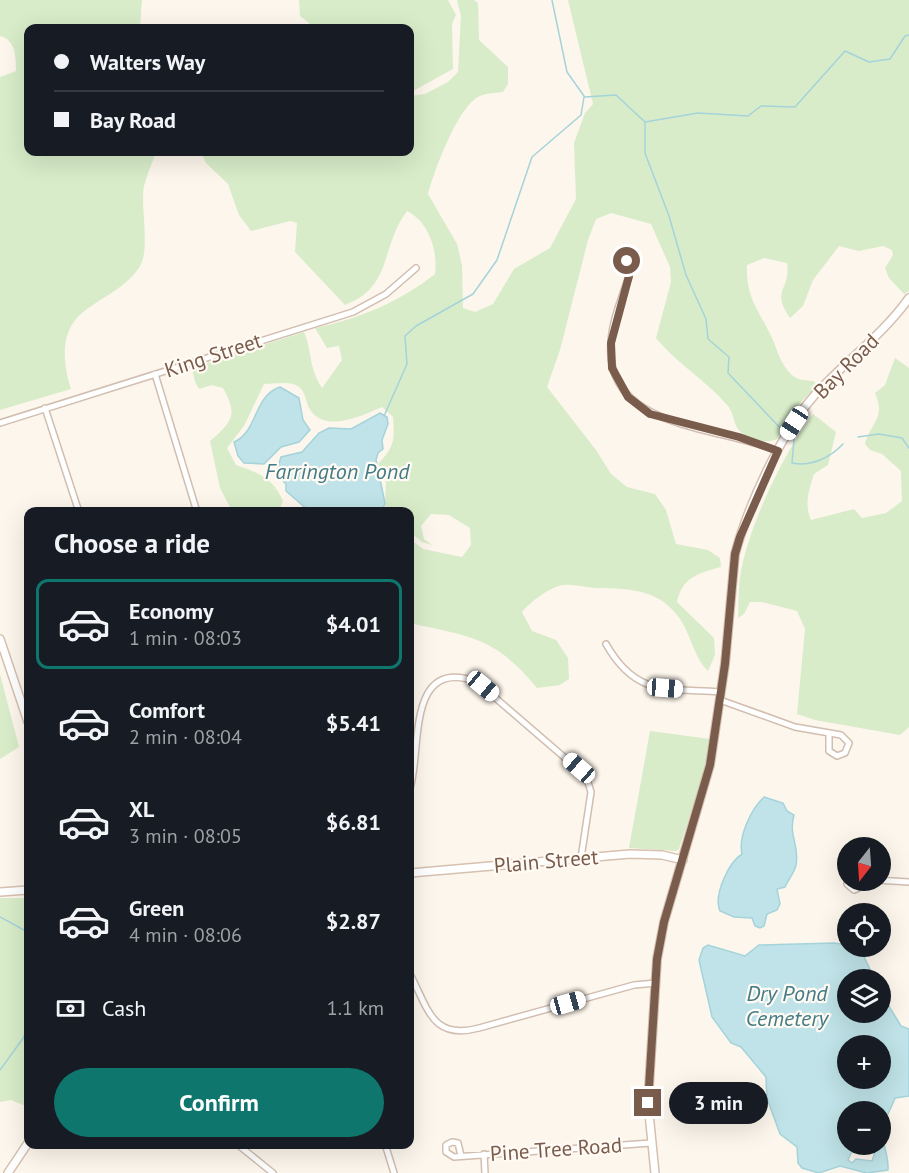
<!DOCTYPE html>
<html lang="en">
<head>
<meta charset="utf-8">
<style>
  :root { --surface:#171b24; --page:#242831; --text:#f1f3f6; --muted:#9ea1a6; --line:#363941; --accent:#0f766e }
  body { margin:0; font-family:"PT Sans",sans-serif; background:var(--page); color:var(--text); height:100vh; display:flex; flex-direction:column; font-size:22px; white-space:nowrap }
  * { box-sizing:border-box; margin:0 }
  p { font-size:20px; color:var(--muted) }
  .icon { flex:none; width:33px; height:33px; fill:none; stroke:currentColor; stroke-width:2; stroke-linecap:round; stroke-linejoin:round }
  .map { position:relative; flex:1; overflow:hidden }
  .drawer { position:absolute; left:24px; top:507px; width:390px; height:642px; display:flex; flex-direction:column; background:var(--surface); border-radius:12px; box-shadow:0 6px 24px #0002 }
  .drawer>* { flex:none }
  .top-card { position:absolute; left:24px; top:24px; width:390px; height:132px; border-radius:12px; box-shadow:0 6px 24px #0002; display:grid; align-content:center; height:132px; padding:0 30px; background:var(--surface) }
  .needle { width:39px; rotate:197deg }
  .controls { position:absolute; left:837px; top:837px; display:grid; gap:12px }
  .controls a { display:grid; place-items:center; width:54px; height:54px; border-radius:50%; background:var(--surface); box-shadow:0 6px 24px #0002; font-size:30px }
  .end { position:absolute; width:27px; height:27px; margin:-14px; border:8px solid #7a5c4d; background:#fff; box-shadow:0 0 0 3px #fff }
  .from { border-radius:50% }
  .bubble { position:absolute; height:42px; border-radius:21px; background:var(--surface); box-shadow:0 6px 24px #0002; font-size:20px; font-weight:600; line-height:42px; text-align:center }
  .car { position:absolute; width:18px; height:36px; margin:-18px -9px; border-radius:8px; box-shadow:0 0 4px 2px #0007; background:linear-gradient(#fff 24%,#345 0 40%,#fff 0 76%,#345 0 86%,#fff 0) }
  .top-card b { display:flex; align-items:center; gap:21px; height:57px; font-size:22px }
  .top-card b+b { border-top:2px solid var(--line) }
  .top-card i { width:15px; height:15px; background:var(--text) }
  ul { padding:0; list-style:none }
  li { display:flex; align-items:center; gap:18px; height:90px; margin:0 12px 9px; padding:0 18px; border:3px solid transparent; border-radius:12px }
  li div { flex:1 }
  li b { display:block; font-size:22px }
  li em { font-style:normal; font-weight:600 }
  li.selected { border-color:var(--accent) }
  li>.icon { width:54px; height:54px; stroke-width:1.5 }
  h2 { padding:0 30px; font-size:27px; line-height:72px }
  .pay { display:flex; align-items:center; gap:15px; height:66px; padding:0 30px; font-size:22px }
  .pay p { margin-inline-start:auto }
  .primary-button { display:flex; gap:12px; margin-top:auto; padding:12px 30px }
  .primary-button a { flex:1; height:69px; border-radius:36px; background:var(--accent); color:#fff; font-size:24px; font-weight:600; line-height:69px; text-align:center }
  .map>svg:first-child { display:block }
  .green { fill:#d8ecc9 }
  .water { fill:#bfe3e8; stroke:#a5d3da; stroke-width:1.5; fill-rule:evenodd }
  .lines { fill:none; stroke-linecap:round; stroke-linejoin:round }
  .stream { stroke:#a5d3da; stroke-width:1.5 }
  .street-casing { stroke:#d1beb0; stroke-width:8 }
  .secondary-casing { stroke:#d6c0b0; stroke-width:10 }
  .street { stroke:#fff; stroke-width:5 }
  .secondary { stroke:#fff; stroke-width:7 }
  .route { stroke:#7a5c4d; stroke-width:8 }
  .labels { text-anchor:middle; dominant-baseline:central; stroke-width:4.5; stroke-linejoin:round; paint-order:stroke }
  .street-label { font-size:21px; fill:#7a5c4d; stroke:#fffaf3 }
  .water-label { font-size:22px; font-style:italic; fill:#437c86; stroke:#fffaf3 }
</style>
</head>
<body>
<div class="map">
<svg width="909" height="1173" viewBox="0 0 909 1173">
  <rect width="100%" height="100%" fill="#fdf6ec"/>
  <!-- green -->
  <path class="green" d="M0,0H142L140,28H28V152H156C152,163 147,175 144,186C140,206 151,251 139,268C123,290 100,298 82,313C59,332 63,365 71,389L0,410V77L16,71C16,58 16,40 0,36Z
    M299,0H448L456,15L452,24L453,69L413,91H410V28H309V23L300,16Z
    M457,0H474L478,3L479,40L508,67V84L503,92C496,93 486,93 480,96C458,105 434,172 428,194L457,244L462,265L463,308L475,312L493,304L514,269L550,248L576,199L574,143L585,113L593,104L568,0H909V291L904,294L889,278L885,268L893,255L892,250L883,246L859,251L839,246L813,280L803,306L790,318C770,289 791,291 787,263L764,258L747,265C746,297 757,307 770,334C778,349 779,363 792,375C799,381 805,380 813,381L818,385L799,404L777,439C767,444 750,440 742,433C733,427 735,413 727,405C706,380 677,364 656,338L671,282L670,267L651,224L611,213L596,219L588,240L560,350L547,387L596,450L611,474L627,487L655,494L666,510L676,544L708,550L720,558L721,567C699,573 682,577 677,602L714,638L715,655L708,671C693,657 691,632 677,615C656,588 627,589 597,588C586,588 575,584 564,585C551,586 530,602 522,612L532,631L556,640L568,658L569,679L560,685L537,688C494,636 471,637 410,623V539L423,549L462,557L471,545L470,528L449,515L431,514L421,526L424,539L432,545L422,542L410,532V512L385,511L386,476L378,464C394,447 395,441 393,417L382,407C363,415 327,433 311,411C304,401 307,388 293,384C285,382 273,384 264,384L244,426L227,448L236,465C259,473 273,478 283,501L279,511H232L220,488L210,441C233,421 238,415 223,388L212,385L199,389L195,382L192,368L304,332C313,354 308,366 322,388L342,360L339,346L327,348L315,328C358,319 400,302 435,274C438,250 429,222 407,211C380,247 393,287 345,305L295,252L297,223L290,221L251,231L239,215L228,184L206,163L201,152H410V96L425,94L448,82L458,72L461,16Z
    M895,358L909,368V727L900,735L815,720L797,714L805,629L797,611L762,602H750L744,614L738,618C739,601 738,582 742,566C753,517 783,455 813,414L836,432L828,465L814,474C809,490 804,504 811,520L854,509L862,518L886,513L902,501L901,471L882,454L870,450L865,444C871,422 886,418 875,393L885,385Z
    M0,674L19,747L0,759Z
    M650,731L710,739L703,776L679,849L676,851L629,848Z
    M0,898H28V1111L26,1106L11,1100L0,1102Z"/>
  <!-- water -->
  <path class="water" d="M280,387L299,398L303,420L310,430L299,442L281,447L264,464L244,463L238,456L234,442C258,432 253,396 280,387Z
    M380,413L387,417L388,424L382,440L383,449L378,453L376,460L385,503L382,511H309L286,491V484L276,474L281,457L302,452L319,433L329,428L351,429Z
    M764,797L783,803L787,811L794,815C788,836 800,845 796,865C795,872 788,880 785,887L777,889L780,904L777,910L767,914L764,926L760,928L755,926L752,918L734,917L720,911C713,895 729,862 742,854C738,837 751,809 764,797Z
    M834,943L863,947L865,959L875,979L848,980V1012H880L881,993L901,1026L909,1029V1096L895,1098C891,1109 884,1119 883,1131C882,1144 889,1156 888,1170L867,1173L840,1166L819,1173L802,1168L798,1163L797,1147L780,1134L767,1098L766,1077L741,1047L731,1043L712,1017L699,960L703,948L708,945L745,956L759,945ZM848,1046H880V1078H848ZM848,1112H880V1144L872,1145L875,1152L872,1161L856,1159L852,1163L848,1160L855,1145L848,1144Z"/>
  <g class="lines">
    <!-- stream -->
    <path class="stream" d="M552,0L567,72L584,96
      M585,97L616,95L645,122L698,113L748,116L761,106L795,107L845,51L869,62L890,59L905,36L909,35
      M645,122V153L669,216L686,275L706,319L708,339L729,357L728,373L784,432
      M384,416L407,364L405,336L416,326L473,294L497,260L532,157L581,115L584,97
      M858,437L879,434L902,438L909,448
      M794,439L792,463C810,467 830,458 843,444
      M0,917L24,930L28,929
      M0,1070L24,1037L28,1016"/>
    <!-- street casing -->
    <g class="street-casing">
      <path id="street" d="M623,253L629,269V276C622,298 612,320 611,343C604,430 720,426 778,451
        M155,374L197,512
        M45,408L79,512
        M0,423L353,312L386,294L416,268
        M606,644C636,697 667,688 721,692
        M720,700L795,727L841,735L849,743L845,753L837,756L829,751V733
        M410,788C422,752 405,655 477,682L586,776L591,792L581,858
        M848,874L847,884L854,890L863,886L866,880
        M876,880L909,882
        M411,976C429,1011 433,1040 479,1028L634,985L656,983
        M237,1144L273,1173
        M385,1144L394,1173
        M484,1154L485,1173
        M461,1156L458,1143L452,1142L446,1145V1152L454,1157L651,1143"/>
    </g>
    <!-- secondary casing -->
    <g class="secondary-casing">
      <path id="secondary" d="M0,639L28,722
        M410,873L630,854L662,855L683,860
        M0,892L28,890
        M8,1173L28,1143
        M655,1173L648,1103L657,959L664,922L710,765L725,664L735,554C748,506 780,435 813,397C843,363 882,336 909,298"/>
    </g>
    <!-- street -->
    <use href="#street" class="street"/>
    <!-- secondary -->
    <use href="#secondary" class="secondary"/>
  </g>
  <g class="lines">
    <!-- route -->
    <path class="route" d="M627,261L629,276L611,343L612,368L628,397L650,414L739,437L778,451L740,537L735,554L725,664L710,765L664,922L657,959L648,1103"/>
  </g>
  <g class="labels">
    <!-- street labels -->
    <g class="street-label">
      <text transform="translate(213 355) rotate(-18)">King Street</text>
      <text transform="translate(846 366) rotate(-45)">Bay Road</text>
      <text transform="translate(546 861) rotate(-5)">Plain Street</text>
      <text transform="translate(556 1149) rotate(-4)">Pine Tree Road</text>
    </g>
    <!-- water labels -->
    <g class="water-label">
      <text x="337" y="471">Farrington Pond</text>
      <text x="787" y="993">Dry Pond<tspan x="787" dy="25">Cemetery</tspan></text>
    </g>
  </g>
</svg>
<div class="controls">
<a><svg class="needle" viewBox="-14 -14 28 28"><path d="M0-13l5 13h-10z" fill="#e53935"/><path d="M0 13l5-13h-10z" fill="#9ea1a6"/></svg></a>
<a><svg class="icon" aria-label="locate" viewBox="0 0 24 24"><circle cx="12" cy="12" r="6"/><path d="M12 2v4M12 18v4M2 12h4M18 12h4"/></svg></a>
<a><svg class="icon" aria-label="layers" viewBox="0 0 24 24"><path d="M12 4l9 5-9 5-9-5zM3 14l9 5 9-5"/></svg></a>
<a>+</a>
<a>−</a>
</div>
<i class="end from" style="left:627px;top:261px"></i>
<i class="end" style="left:648px;top:1103px"></i>
<div class="bubble" style="left:669px;top:1082px;width:99px">3 min</div>
<i class="car" style="left:794px;top:423px;rotate:213deg"></i>
<i class="car" style="left:483px;top:686px;rotate:130deg"></i>
<i class="car" style="left:665px;top:688px;rotate:94deg"></i>
<i class="car" style="left:579px;top:768px;rotate:311deg"></i>
<i class="car" style="left:568px;top:1003px;rotate:74deg"></i>
<div class="top-card">
<b><i class="from"></i>Walters Way</b>
<b><i></i>Bay Road</b>
</div>
<section class="drawer">
<h2>Choose a ride</h2>
<ul>
<li class="selected"><svg class="icon" aria-label="car" viewBox="0 0 24 24"><path d="M5 17H2v-5l4-1 3-4h7l3 4 3 1v5h-3M9 17h6M6 11h13"/><circle cx="7" cy="17" r="2"/><circle cx="17" cy="17" r="2"/></svg><div><b>Economy</b><p>1 min · 08:03</p></div><em>$4.01</em></li>
<li><svg class="icon" aria-label="car" viewBox="0 0 24 24"><path d="M5 17H2v-5l4-1 3-4h7l3 4 3 1v5h-3M9 17h6M6 11h13"/><circle cx="7" cy="17" r="2"/><circle cx="17" cy="17" r="2"/></svg><div><b>Comfort</b><p>2 min · 08:04</p></div><em>$5.41</em></li>
<li><svg class="icon" aria-label="car" viewBox="0 0 24 24"><path d="M5 17H2v-5l4-1 3-4h7l3 4 3 1v5h-3M9 17h6M6 11h13"/><circle cx="7" cy="17" r="2"/><circle cx="17" cy="17" r="2"/></svg><div><b>XL</b><p>3 min · 08:05</p></div><em>$6.81</em></li>
<li><svg class="icon" aria-label="car" viewBox="0 0 24 24"><path d="M5 17H2v-5l4-1 3-4h7l3 4 3 1v5h-3M9 17h6M6 11h13"/><circle cx="7" cy="17" r="2"/><circle cx="17" cy="17" r="2"/></svg><div><b>Green</b><p>4 min · 08:06</p></div><em>$2.87</em></li>
</ul>
<div class="pay"><svg class="icon" aria-label="cash" viewBox="0 0 24 24"><path d="M3 7h18v10H3z"/><circle cx="12" cy="12" r="2"/></svg>Cash<p>1.1 km</p></div>
<div class="primary-button"><a>Confirm</a></div>
</section>
</div>
</body>
</html>
